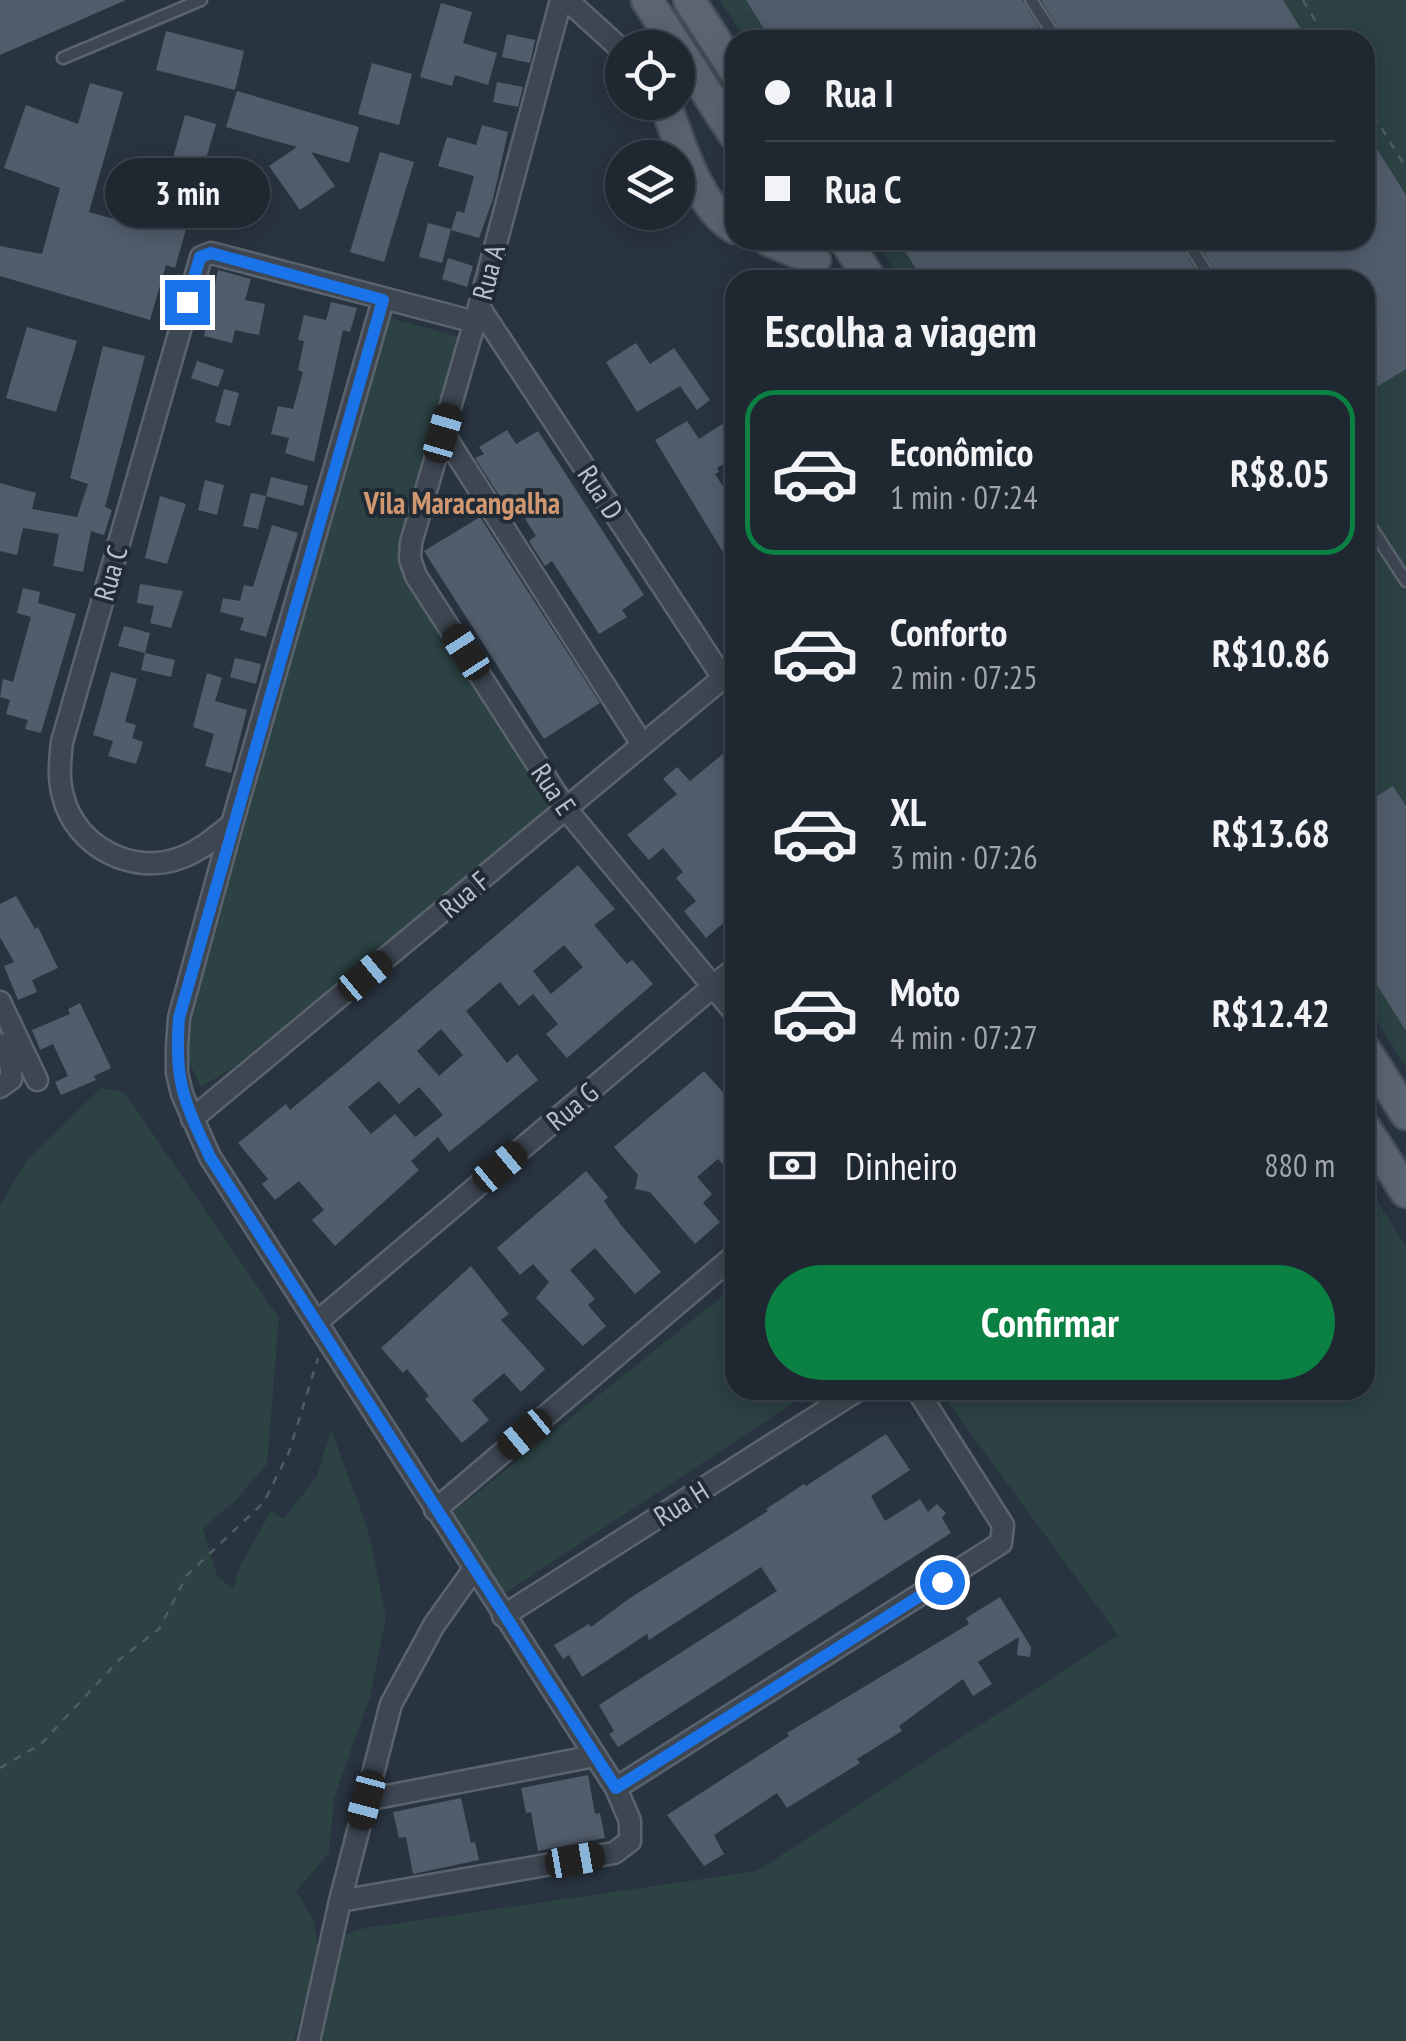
<!DOCTYPE html>
<html lang="pt">
<head>
<meta charset="utf-8">
<style>
  :root { --surface:#1f2731; --page:#2c333d; --text:#f1f3f6; --muted:#a1a5ab; --line:#3c444d; --accent:#0b8043 }
  body { margin:0; font-family:"PT Sans Narrow",sans-serif; background:var(--page); color:var(--text); height:100vh; display:flex; flex-direction:column; font-size:38px; white-space:nowrap }
  * { box-sizing:border-box; margin:0 }
  p { font-size:32px; color:var(--muted) }
  .icon { flex:none; width:55px; height:55px; fill:none; stroke:currentColor; stroke-width:2; stroke-linecap:round; stroke-linejoin:round }
  .map { position:relative; flex:1; overflow:hidden }
  .drawer { position:absolute; left:725px; top:270px; width:650px; height:1130px; display:flex; flex-direction:column; background:var(--surface); border-radius:30px; box-shadow:0 5px 25px #0003,0 0 0 2px var(--line) }
  .drawer>* { flex:none }
  .top-card { position:absolute; left:725px; top:30px; width:650px; height:220px; border-radius:30px; box-shadow:0 5px 25px #0003,0 0 0 2px var(--line); display:grid; align-content:center; height:220px; padding:0 40px; background:var(--surface) }
  .buttons { position:absolute; left:605px; top:30px; display:grid; gap:20px }
  .buttons a { display:grid; place-items:center; width:90px; height:90px; border-radius:50%; background:var(--surface); box-shadow:0 5px 25px #0003,0 0 0 2px var(--line); font-size:50px }
  .end { position:absolute; width:45px; height:45px; margin:-22px; border:12px solid #1a73e8; background:#fff; box-shadow:0 0 0 5px #fff }
  .from { border-radius:50% }
  .bubble { position:absolute; height:70px; border-radius:35px; background:var(--surface); box-shadow:0 5px 25px #0003,0 0 0 2px var(--line); font-size:32px; font-weight:800; line-height:70px; text-align:center }
  .car { position:absolute; width:30px; height:60px; margin:-30px -15px; border-radius:12px; box-shadow:0 0 8px 2px #0007; background:linear-gradient(#222 24%,#8ab4d8 0 40%,#222 0 76%,#8ab4d8 0 86%,#222 0) }
  .top-card b { display:flex; align-items:center; gap:35px; height:95px; font-size:38px }
  .top-card b+b { border-top:2px solid var(--line) }
  .top-card i { width:25px; height:25px; background:var(--text) }
  ul { padding:0; list-style:none }
  li { display:flex; align-items:center; gap:30px; height:165px; margin:0 20px 15px; padding:0 20px; border:5px solid transparent; border-radius:30px }
  li div { flex:1 }
  li b { display:block; font-size:38px }
  li em { font-style:normal; font-weight:800 }
  li.current { border-color:var(--accent) }
  li>.icon { width:90px; height:90px; stroke-width:1.5 }
  h2 { padding:0 40px; font-size:45px; line-height:120px }
  .pay { display:flex; align-items:center; gap:25px; height:110px; padding:0 40px; font-size:38px }
  .pay p { margin-inline-start:auto }
  .button { display:flex; gap:20px; margin-top:auto; padding:20px 40px }
  .button a { flex:1; height:115px; border-radius:60px; background:var(--accent); color:#fff; font-size:40px; font-weight:800; line-height:115px; text-align:center }
  .map>svg:first-child { display:block }
  .green { fill:#2c4243 }
  .building { fill:#525d6c; fill-rule:evenodd }
  .lines { fill:none; stroke-linecap:round; stroke-linejoin:round }
  .service-casing { stroke:#5b646e; stroke-width:15 }
  .minor-casing { stroke:#5b646e; stroke-width:25 }
  .primary-casing { stroke:#464f5a; stroke-width:35 }
  .path { stroke:#4b5f61; stroke-width:2.5; stroke-dasharray:8 8; stroke-linecap:butt }
  .service { stroke:#3d4651; stroke-width:10 }
  .minor { stroke:#3d4651; stroke-width:20 }
  .primary { stroke:#5b6571; stroke-width:30 }
  .route { stroke:#1a73e8; stroke-width:12 }
  .labels { text-anchor:middle; dominant-baseline:central; stroke-width:8; stroke-linejoin:round; paint-order:stroke }
  .street-label { font-size:28px; fill:#bac1cb; stroke:#212b36 }
  .neighbourhood-label { font-size:30px; font-weight:bold; fill:#d09770; stroke:#212b36 }
</style>
</head>
<body>
<div class="map">
<svg width="1406" height="2041" viewBox="0 0 1406 2041">
  <rect width="100%" height="100%" fill="#293441"/>
  <!-- green -->
  <path class="green" d="M720,0H1406V1067L1365,1003V280H901L875,240H1365V40H746Z
    M387,317L460,337L399,545L403,568L554,806L234,1067L201,1087L189,1062L188,1022Z
    M101,1088L125,1093L279,1318L267,1464L235,1501L203,1528L217,1576L233,1589L240,1566L271,1511L284,1519L317,1476L331,1429L368,1530L386,1617L370,1697L334,1798L329,1853L296,1891L314,1920L318,1951L294,2041H0V1205L25,1163Z
    M1365,1182L1406,1246V2041H320L345,1934L365,1928L757,1871L1118,1635L939,1390H1365Z
    M735,1286V1390H813L504,1594L452,1513Z"/>
  <!-- building -->
  <path class="building" d="M0,0H126L0,55Z
    M746,0H1022L1047,40H771Z
    M1041,0H1283L1308,40H1066Z
    M441,3L472,12L463,43L497,53L488,85L455,75L452,86L420,77Z
    M166,31L244,51L235,90L156,70Z
    M507,34L535,40L530,63L502,57Z
    M372,63L412,74L399,125L358,114Z
    M497,82L523,87L518,107L493,102Z
    M90,83L123,92L89,212L153,230L185,115L216,124L175,268L166,265L150,320L0,276V246L42,254L60,188L4,168L26,105L78,124Z
    M237,91L359,127L349,163L311,152L335,186L300,210L269,166L297,147L226,127Z
    M482,125L508,132L493,199L479,238L451,230L457,211L464,213L474,176L438,166L447,137L476,145Z
    M1365,130L1406,195V369L1365,394V280H1221L1196,240H1365Z
    M380,152L414,162L384,262L350,252Z
    M428,223L451,229L442,263L419,257Z
    M898,240H1177L1202,280H923Z
    M448,258L473,266L467,287L442,279Z
    M218,270L251,279L245,300L265,304L259,335L235,330L232,343L204,336Z
    M331,302L357,308L350,332L343,330L314,462L285,453L289,438L271,434L278,406L293,409L303,372L298,370L304,341L298,340L304,315L326,320Z
    M27,327L77,341L56,412L6,398Z
    M636,343L650,364L674,348L710,400L697,410L680,386L637,412L606,362Z
    M103,346L145,356L105,507L112,510L104,535L91,531L83,572L53,566L59,534L23,528L17,555L0,551V483L36,493L32,509L77,517L88,484L70,478Z
    M197,361L224,370L218,387L191,378Z
    M224,389L239,393L230,426L215,422Z
    M687,421L699,439L724,423L735,440V457L717,468L719,472L715,474L735,505V572L655,440Z
    M507,430L516,444L538,431L644,595L622,610L627,617L599,634L552,561L545,566L529,541L536,536L510,495L502,500L475,458L484,454L479,447Z
    M271,477L308,486L303,506L266,496Z
    M205,480L224,485L217,515L198,510Z
    M251,493L266,496L258,529L243,526Z
    M160,496L186,504L167,564L145,558Z
    M480,517L600,703L544,739L424,551Z
    M272,525L298,533L266,637L240,630L244,618L220,612L223,598L240,601L244,585L253,587Z
    M140,584L183,591L171,628L150,623L154,606L137,603Z
    M23,588L40,592L38,603L76,614L41,733L25,729L28,720L6,714L10,700L0,697L3,679L13,682L31,617L17,613Z
    M124,626L150,633L145,653L118,646Z
    M145,653L175,660L171,677L141,670Z
    M235,658L261,664L256,684L230,677Z
    M111,672L137,679L125,722L136,725L132,738L143,742L136,764L108,756L113,741L93,735Z
    M207,673L222,678L215,701L247,710L231,773L205,766L214,734L193,727Z
    M735,744V872L723,882L735,896V913L706,938L684,911L696,901L676,878L683,872L663,848L649,860L627,835L677,794L663,779L677,767L690,781Z
    M1393,786L1406,806V1031L1365,966V803Z
    M578,865L615,909L594,925L627,964L632,960L653,984L567,1058L546,1034L558,1024L533,994L519,1006L500,982L466,1011L507,1063L517,1054L538,1080L449,1152L438,1137L411,1161L419,1170L335,1246L312,1220L324,1210L299,1181L275,1200L262,1184L268,1179L238,1143L286,1104L290,1110L347,1063ZM564,945L583,967L551,994L533,971ZM441,1029L463,1055L439,1076L417,1051ZM379,1081L399,1104L419,1087L443,1115L415,1137L395,1114L371,1134L348,1107Z
    M16,896L35,929L38,927L58,968L32,980L37,992L18,1000L4,966L14,962L0,937V904Z
    M80,1003L111,1068L94,1076L96,1080L61,1095L55,1082L68,1076L53,1044L40,1050L32,1030L70,1014L68,1009Z
    M704,1071L735,1106V1178L718,1159L697,1177L712,1194L703,1203L720,1222L695,1244L650,1192L635,1189L638,1175L614,1147Z
    M586,1171L608,1197L604,1201L621,1225L661,1272L635,1294L595,1248L570,1270L595,1299L588,1305L606,1326L583,1346L536,1298L549,1282L533,1264L520,1275L497,1248Z
    M471,1266L509,1314L501,1320L545,1369L521,1392L504,1373L472,1400L489,1420L462,1443L425,1399L429,1396L407,1369L403,1373L381,1348Z
    M886,1434L910,1470L871,1496L885,1521L920,1499L928,1512L937,1504L946,1513L942,1518L951,1533L618,1747L609,1734L614,1731L599,1705L777,1591L761,1567L649,1640L647,1634L582,1677L569,1655L563,1659L554,1645L589,1624L591,1627L630,1598L768,1511L766,1509L804,1484L806,1486Z
    M1000,1597L1031,1647L1030,1657L1017,1655L1019,1637L978,1662L992,1684L973,1696L963,1679L899,1726L902,1731L857,1759L860,1763L787,1808L777,1793L714,1835L724,1854L704,1866L667,1815L789,1736L787,1733L969,1624L966,1618Z
    M588,1775L595,1814L600,1813L605,1838L538,1851L531,1812L526,1813L521,1788Z
    M461,1798L471,1843L475,1842L479,1860L413,1874L406,1837L399,1838L393,1812Z"/>
  <g class="lines">
    <!-- service casing -->
    <g class="service-casing">
      <path id="service" d="M1031,0L1057,40
        M63,58L201,0
        M1186,240L1212,280
        M1365,518L1406,581"/>
    </g>
    <!-- minor casing -->
    <g class="minor-casing">
      <path id="minor" d="M561,0L479,307L411,543L410,559L416,576L566,809L735,1013
        M567,0L622,50
        M383,300L232,824C216,837 200,851 180,858C132,876 75,846 63,796C58,778 60,760 62,742L201,257L211,253L475,322
        M479,307L723,678
        M443,433L642,744
        M232,824L179,1018L177,1047V1073L182,1094L210,1157L616,1788L630,1821V1841L614,1853L340,1901
        M0,1002L37,1080
        M0,1044L11,1066V1079L0,1087
        M192,1119L735,668
        M317,1322L735,968
        M435,1510L735,1255
        M503,1616L858,1390
        M616,1788L1001,1543L1003,1525L917,1390
        M366,1800L595,1756
        M309,2041L340,1901L391,1704L434,1625L474,1569"/>
    </g>
    <!-- primary casing -->
    <g class="primary-casing">
      <path id="primary" d="M647,0L735,136
        M689,0L735,71
        M665,102C678,140 698,207 735,228
        M768,240L815,260
        M845,240L871,280
        M1365,1050L1406,1114
        M1365,1128L1406,1192"/>
    </g>
    <!-- path -->
    <path class="path" d="M1303,0L1327,40
      M1365,101L1406,168
      M0,1768L41,1744L120,1659L159,1629L187,1575L264,1502L289,1452L318,1358"/>
    <!-- service -->
    <use href="#service" class="service"/>
    <!-- minor -->
    <use href="#minor" class="minor"/>
    <!-- primary -->
    <use href="#primary" class="primary"/>
  </g>
  <g class="lines">
    <!-- route -->
    <path class="route" d="M187,302L200,257L211,253L383,300L179,1018C174,1082 184,1101 210,1157L616,1788L942,1582"/>
  </g>
  <g class="labels">
    <!-- street labels -->
    <g class="street-label">
      <text transform="translate(488 272) rotate(-75)">Rua A</text>
      <text transform="translate(601 492) rotate(57)">Rua D</text>
      <text transform="translate(110 573) rotate(-74)">Rua C</text>
      <text transform="translate(554 789) rotate(56)">Rua E</text>
      <text transform="translate(464 894) rotate(-40)">Rua F</text>
      <text transform="translate(572 1106) rotate(-40)">Rua G</text>
      <text transform="translate(681 1503) rotate(-32)">Rua H</text>
    </g>
    <!-- neighbourhood labels -->
    <g class="neighbourhood-label">
      <text x="462" y="502">Vila Maracangalha</text>
    </g>
  </g>
</svg>
<div class="buttons">
<a><svg class="icon" aria-label="locate" viewBox="0 0 24 24"><circle cx="12" cy="12" r="6"/><path d="M12 2v4M12 18v4M2 12h4M18 12h4"/></svg></a>
<a><svg class="icon" aria-label="layers" viewBox="0 0 24 24"><path d="M12 4l9 5-9 5-9-5zM3 14l9 5 9-5"/></svg></a>
</div>
<i class="end from" style="left:942px;top:1582px"></i>
<i class="end" style="left:187px;top:302px"></i>
<div class="bubble" style="left:105px;top:158px;width:165px">3 min</div>
<i class="car" style="left:443px;top:433px;rotate:16deg"></i>
<i class="car" style="left:466px;top:652px;rotate:327deg"></i>
<i class="car" style="left:365px;top:976px;rotate:50deg"></i>
<i class="car" style="left:500px;top:1167px;rotate:50deg"></i>
<i class="car" style="left:525px;top:1434px;rotate:230deg"></i>
<i class="car" style="left:366px;top:1800px;rotate:195deg"></i>
<i class="car" style="left:575px;top:1860px;rotate:80deg"></i>
<div class="top-card">
<b><i class="from"></i>Rua I</b>
<b><i></i>Rua C</b>
</div>
<section class="drawer">
<h2>Escolha a viagem</h2>
<ul>
<li class="current"><svg class="icon" aria-label="car" viewBox="0 0 24 24"><path d="M5 17H2v-5l4-1 3-4h7l3 4 3 1v5h-3M9 17h6M6 11h13"/><circle cx="7" cy="17" r="2"/><circle cx="17" cy="17" r="2"/></svg><div><b>Econômico</b><p>1 min · 07:24</p></div><em>R$8.05</em></li>
<li><svg class="icon" aria-label="car" viewBox="0 0 24 24"><path d="M5 17H2v-5l4-1 3-4h7l3 4 3 1v5h-3M9 17h6M6 11h13"/><circle cx="7" cy="17" r="2"/><circle cx="17" cy="17" r="2"/></svg><div><b>Conforto</b><p>2 min · 07:25</p></div><em>R$10.86</em></li>
<li><svg class="icon" aria-label="car" viewBox="0 0 24 24"><path d="M5 17H2v-5l4-1 3-4h7l3 4 3 1v5h-3M9 17h6M6 11h13"/><circle cx="7" cy="17" r="2"/><circle cx="17" cy="17" r="2"/></svg><div><b>XL</b><p>3 min · 07:26</p></div><em>R$13.68</em></li>
<li><svg class="icon" aria-label="car" viewBox="0 0 24 24"><path d="M5 17H2v-5l4-1 3-4h7l3 4 3 1v5h-3M9 17h6M6 11h13"/><circle cx="7" cy="17" r="2"/><circle cx="17" cy="17" r="2"/></svg><div><b>Moto</b><p>4 min · 07:27</p></div><em>R$12.42</em></li>
</ul>
<div class="pay"><svg class="icon" aria-label="cash" viewBox="0 0 24 24"><path d="M3 7h18v10H3z"/><circle cx="12" cy="12" r="2"/></svg>Dinheiro<p>880 m</p></div>
<div class="button"><a>Confirmar</a></div>
</section>
</div>
</body>
</html>
